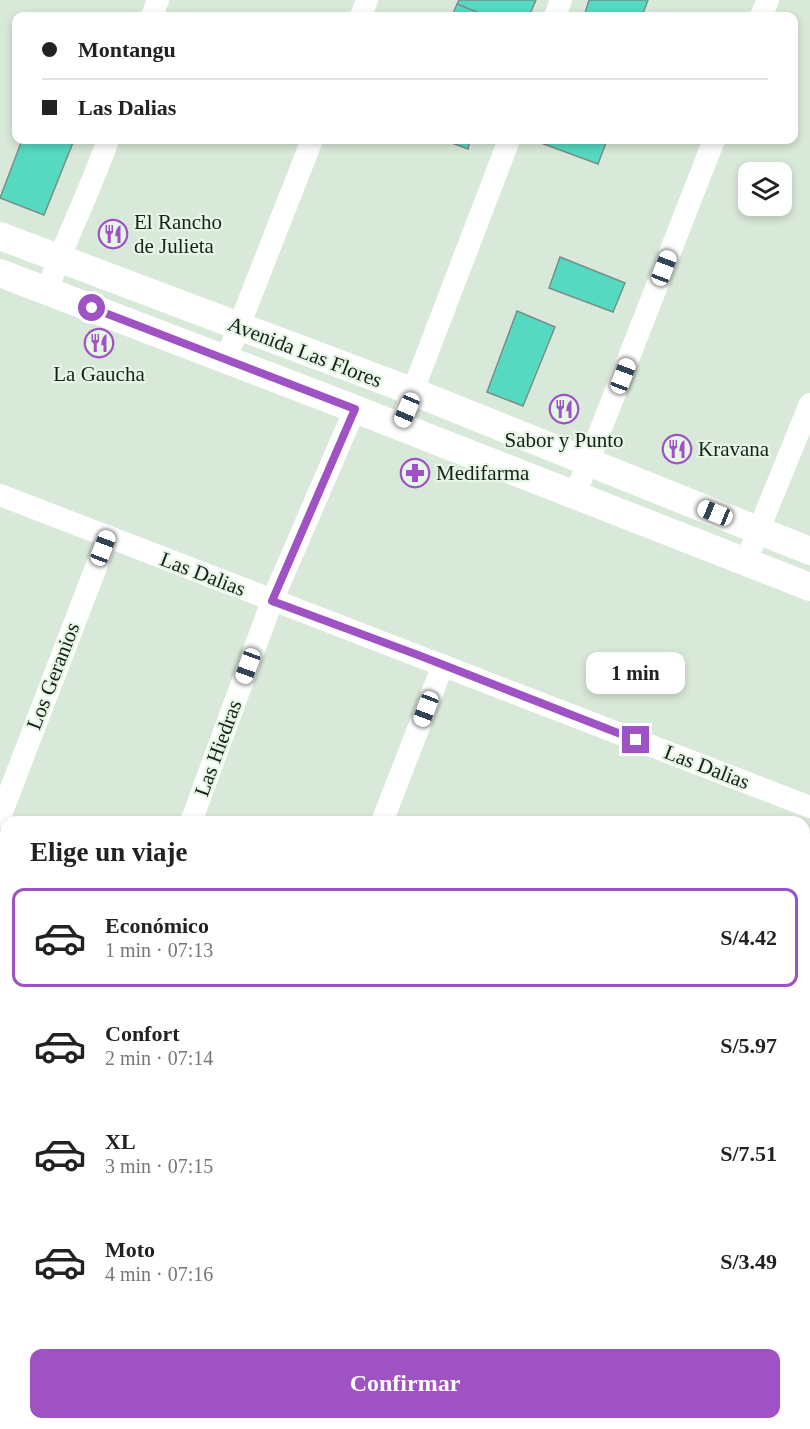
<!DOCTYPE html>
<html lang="es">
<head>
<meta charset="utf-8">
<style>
  :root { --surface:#fff; --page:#f2f2f2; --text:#222; --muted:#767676; --line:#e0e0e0; --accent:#9e52c4 }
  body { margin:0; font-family:Georgia,serif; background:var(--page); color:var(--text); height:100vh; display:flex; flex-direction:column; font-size:22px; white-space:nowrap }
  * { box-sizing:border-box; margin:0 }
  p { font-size:20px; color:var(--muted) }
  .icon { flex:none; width:33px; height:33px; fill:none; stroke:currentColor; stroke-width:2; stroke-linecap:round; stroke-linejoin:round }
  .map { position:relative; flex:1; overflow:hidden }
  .drawer { position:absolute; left:0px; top:816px; width:810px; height:614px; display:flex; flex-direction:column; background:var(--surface); border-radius:18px 18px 0 0; box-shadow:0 3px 9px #0003 }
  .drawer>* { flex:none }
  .hud { position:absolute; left:12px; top:12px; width:786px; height:132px; border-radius:12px; box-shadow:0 3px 9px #0003; display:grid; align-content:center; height:132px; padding:0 30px; background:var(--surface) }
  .buttons { position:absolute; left:738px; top:162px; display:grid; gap:12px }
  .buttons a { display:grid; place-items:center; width:54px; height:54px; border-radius:12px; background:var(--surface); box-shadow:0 3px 9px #0003; font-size:30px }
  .end { position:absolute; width:27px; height:27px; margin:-14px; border:8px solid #9e52c4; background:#fff; box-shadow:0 0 0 3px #fff }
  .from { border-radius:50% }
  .bubble { position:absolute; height:42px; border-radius:12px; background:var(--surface); box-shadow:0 3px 9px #0003; font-size:20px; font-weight:700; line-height:42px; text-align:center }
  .car { position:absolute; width:18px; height:36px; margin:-18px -9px; border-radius:8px; box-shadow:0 0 4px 2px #0007; background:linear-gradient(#fff 24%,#345 0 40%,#fff 0 76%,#345 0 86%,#fff 0) }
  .hud b { display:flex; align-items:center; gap:21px; height:57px; font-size:22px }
  .hud b+b { border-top:2px solid var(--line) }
  .hud i { width:15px; height:15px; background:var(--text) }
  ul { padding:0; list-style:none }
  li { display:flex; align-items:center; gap:18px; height:99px; margin:0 12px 9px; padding:0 18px; border:3px solid transparent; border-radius:12px }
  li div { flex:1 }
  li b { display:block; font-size:22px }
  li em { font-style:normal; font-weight:700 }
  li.on { border-color:var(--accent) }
  li>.icon { width:54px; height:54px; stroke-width:1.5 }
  h2 { padding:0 30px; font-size:27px; line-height:72px }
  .button { display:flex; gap:12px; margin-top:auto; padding:12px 30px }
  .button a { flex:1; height:69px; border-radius:12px; background:var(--accent); color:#fff; font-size:24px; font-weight:700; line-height:69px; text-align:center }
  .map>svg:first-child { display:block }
  .green { fill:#fecc7e }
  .building { fill:#55dac1; stroke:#788f89; stroke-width:1.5 }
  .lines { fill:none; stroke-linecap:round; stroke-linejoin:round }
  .path { stroke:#8f9b8f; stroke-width:4; stroke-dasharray:3 3; stroke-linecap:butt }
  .minor { stroke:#fff; stroke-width:22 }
  .tertiary { stroke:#fff; stroke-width:28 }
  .route { stroke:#9e52c4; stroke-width:8 }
  .labels { text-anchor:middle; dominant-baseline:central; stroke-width:4.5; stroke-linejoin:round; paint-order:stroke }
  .poi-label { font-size:21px; fill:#191f19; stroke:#e6f6e6; text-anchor:start }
  .street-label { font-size:21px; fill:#191f19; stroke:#e6f6e6 }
</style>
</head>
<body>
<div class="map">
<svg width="810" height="1429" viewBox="0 0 810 1429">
  <rect width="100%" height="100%" fill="#d9e9d9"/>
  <!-- green -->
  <path class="green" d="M0,962L6,964V1070L0,1094Z"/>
  <!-- building -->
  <path class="building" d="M459,0H536L529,16H487L457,4Z
    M589,0H648L642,16H594L585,13Z
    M457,4L487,16H452Z
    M22,140H74L44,215L0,198Z
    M444,140H470L468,149Z
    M542,140H607L598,164L541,143Z
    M560,257L625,283L613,312L549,288Z
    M517,311L555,327L523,406L487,392Z
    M0,1184L6,1185V1201L0,1228Z"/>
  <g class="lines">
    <!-- path -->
    <path class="path" d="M0,994L6,991
      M0,1072L6,1048"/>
    <!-- minor -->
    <path class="minor" d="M152,16L158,0
      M361,16L367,0
      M555,16L561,0
      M761,16L768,0
      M47,291C65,240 90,191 108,140
      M226,359L312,140
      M399,427L509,140
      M0,495L810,807
      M575,495L714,140
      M746,561L810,404
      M0,817L108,536
      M191,822L272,601L355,409
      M382,822L443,665
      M0,948L6,950
      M804,1000L810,1002
      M804,1063H810
      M804,1249H810
      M287,1424V1429
      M384,1424L718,1429"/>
    <!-- tertiary -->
    <path class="tertiary" d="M0,236L414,392L810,551
      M0,273L355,409L810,587"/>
  </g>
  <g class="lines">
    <!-- route -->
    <path class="route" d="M92,308L355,409L272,601L418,655L636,740"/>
  </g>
  <!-- icons -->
  <defs>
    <g id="restaurant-ring" transform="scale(1.5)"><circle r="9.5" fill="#e6f6e6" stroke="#9e52c4" stroke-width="1.5"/><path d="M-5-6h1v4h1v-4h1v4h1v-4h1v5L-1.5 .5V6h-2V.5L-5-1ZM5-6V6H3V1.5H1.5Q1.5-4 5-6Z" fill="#9e52c4"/></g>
    <g id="pharmacy-ring" transform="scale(1.5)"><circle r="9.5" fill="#e6f6e6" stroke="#9e52c4" stroke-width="1.5"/><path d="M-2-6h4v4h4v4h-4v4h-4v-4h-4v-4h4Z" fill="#9e52c4"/></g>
  </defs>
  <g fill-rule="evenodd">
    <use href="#restaurant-ring" x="113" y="234"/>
    <use href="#restaurant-ring" x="99" y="343"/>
    <use href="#restaurant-ring" x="564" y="409"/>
    <use href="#restaurant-ring" x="677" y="449"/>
    <use href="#pharmacy-ring" x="415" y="473"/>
  </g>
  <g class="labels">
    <!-- poi labels -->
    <g class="poi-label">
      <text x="134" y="222">El Rancho<tspan x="134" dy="24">de Julieta</tspan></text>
      <text x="99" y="374" text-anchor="middle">La Gaucha</text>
      <text x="564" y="440" text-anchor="middle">Sabor y Punto</text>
      <text x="698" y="449">Kravana</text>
      <text x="436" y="473">Medifarma</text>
    </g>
    <!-- street labels -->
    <g class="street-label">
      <text transform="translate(305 352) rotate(21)">Avenida Las Flores</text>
      <text transform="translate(203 574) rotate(21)">Las Dalias</text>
      <text transform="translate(53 676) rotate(-69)">Los Geranios</text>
      <text transform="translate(218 748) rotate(-70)">Las Hiedras</text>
      <text transform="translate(707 767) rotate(21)">Las Dalias</text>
    </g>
  </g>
</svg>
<div class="buttons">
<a><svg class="icon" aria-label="layers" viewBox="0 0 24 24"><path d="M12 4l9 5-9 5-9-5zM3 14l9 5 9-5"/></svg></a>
</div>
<i class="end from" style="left:92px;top:308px"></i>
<i class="end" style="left:636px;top:740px"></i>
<div class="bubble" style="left:586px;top:652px;width:99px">1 min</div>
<i class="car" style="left:664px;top:268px;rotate:21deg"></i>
<i class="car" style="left:623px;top:376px;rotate:21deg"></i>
<i class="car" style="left:407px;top:410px;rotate:203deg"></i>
<i class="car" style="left:715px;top:513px;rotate:292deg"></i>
<i class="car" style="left:103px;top:548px;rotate:21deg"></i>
<i class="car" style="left:248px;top:666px;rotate:200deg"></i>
<i class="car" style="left:426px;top:709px;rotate:201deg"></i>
<div class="hud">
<b><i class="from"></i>Montangu</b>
<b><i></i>Las Dalias</b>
</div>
<section class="drawer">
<h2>Elige un viaje</h2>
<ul>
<li class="on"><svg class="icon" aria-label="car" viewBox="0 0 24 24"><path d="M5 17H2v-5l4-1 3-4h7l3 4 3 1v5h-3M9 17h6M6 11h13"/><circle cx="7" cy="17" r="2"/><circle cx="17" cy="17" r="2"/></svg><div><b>Económico</b><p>1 min · 07:13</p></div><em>S/4.42</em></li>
<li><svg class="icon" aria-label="car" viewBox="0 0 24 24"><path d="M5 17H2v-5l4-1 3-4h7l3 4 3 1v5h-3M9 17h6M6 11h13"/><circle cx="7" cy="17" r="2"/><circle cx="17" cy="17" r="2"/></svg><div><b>Confort</b><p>2 min · 07:14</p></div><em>S/5.97</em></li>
<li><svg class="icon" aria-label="car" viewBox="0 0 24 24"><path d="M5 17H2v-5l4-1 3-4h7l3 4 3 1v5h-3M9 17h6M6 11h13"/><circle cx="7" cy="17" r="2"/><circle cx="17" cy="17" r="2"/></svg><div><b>XL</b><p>3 min · 07:15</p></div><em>S/7.51</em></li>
<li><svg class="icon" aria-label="car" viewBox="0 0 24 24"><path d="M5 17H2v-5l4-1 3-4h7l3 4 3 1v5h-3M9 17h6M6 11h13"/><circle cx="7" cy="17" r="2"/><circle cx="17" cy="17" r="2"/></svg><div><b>Moto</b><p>4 min · 07:16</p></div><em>S/3.49</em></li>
</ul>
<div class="button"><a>Confirmar</a></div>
</section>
</div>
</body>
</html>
